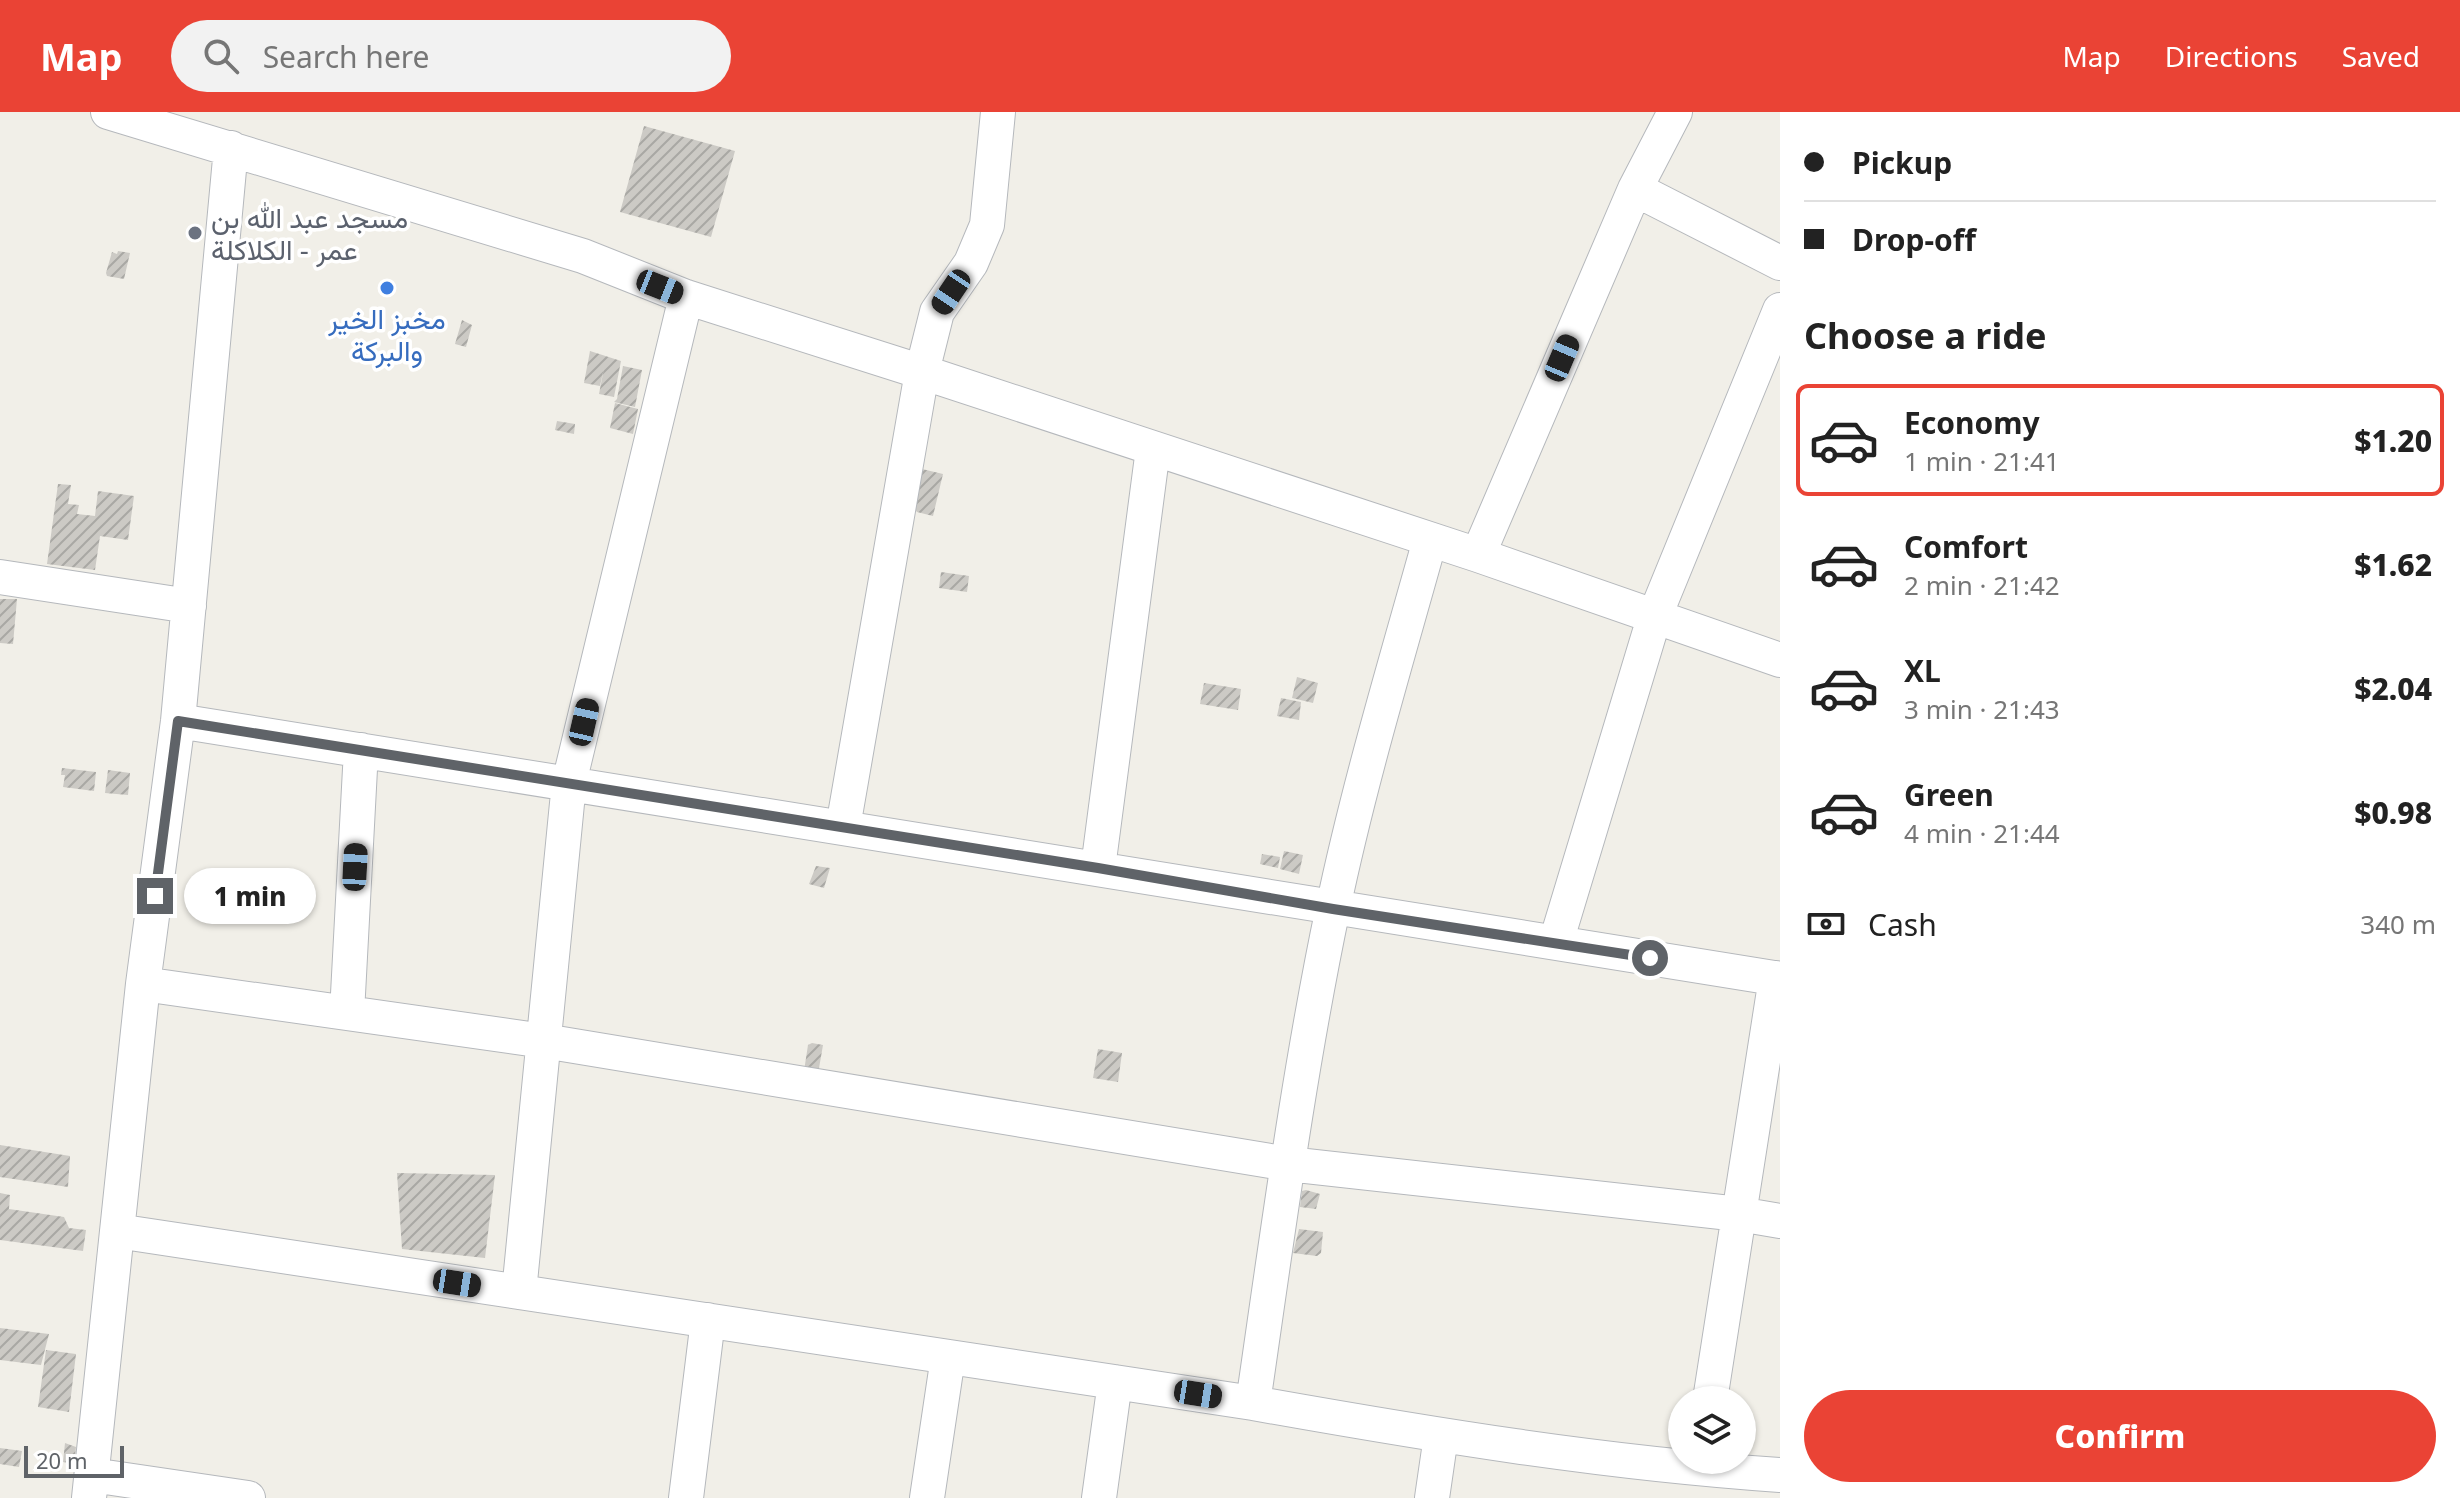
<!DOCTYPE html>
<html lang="en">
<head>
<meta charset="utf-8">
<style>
  :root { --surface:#fff; --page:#f2f2f2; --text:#222; --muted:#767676; --line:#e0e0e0; --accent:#ea4335 }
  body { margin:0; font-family:"Noto Sans",Vazirmatn,sans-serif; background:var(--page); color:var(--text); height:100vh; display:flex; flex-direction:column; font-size:30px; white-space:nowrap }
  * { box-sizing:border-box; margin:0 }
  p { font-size:26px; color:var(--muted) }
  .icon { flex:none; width:44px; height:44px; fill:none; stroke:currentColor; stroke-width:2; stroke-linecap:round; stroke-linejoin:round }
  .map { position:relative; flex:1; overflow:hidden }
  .drawer { display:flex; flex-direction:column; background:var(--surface); width:680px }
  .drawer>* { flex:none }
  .guide { display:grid; align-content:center; height:176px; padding:0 24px; background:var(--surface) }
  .controls { position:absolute; left:1668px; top:1274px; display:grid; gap:16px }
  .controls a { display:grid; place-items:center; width:88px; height:88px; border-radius:50%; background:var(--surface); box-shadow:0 2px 6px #0004; font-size:40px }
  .scale { position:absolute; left:24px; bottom:20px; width:100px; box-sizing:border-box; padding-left:8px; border:4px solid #5f6368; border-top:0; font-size:22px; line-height:28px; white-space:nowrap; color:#5f6368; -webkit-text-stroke:6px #fff; paint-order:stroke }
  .end { position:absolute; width:36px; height:36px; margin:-18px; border:10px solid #5f6368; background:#fff; box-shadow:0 0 0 4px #fff }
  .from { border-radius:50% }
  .bubble { position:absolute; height:56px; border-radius:28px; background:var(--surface); box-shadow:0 2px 6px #0004; font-size:26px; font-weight:800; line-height:56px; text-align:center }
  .car { position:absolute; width:24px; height:48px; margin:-24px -12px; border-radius:10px; box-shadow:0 0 6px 2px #0007; background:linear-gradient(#222 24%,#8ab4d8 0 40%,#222 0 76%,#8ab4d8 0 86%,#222 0) }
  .guide b { display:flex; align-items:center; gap:28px; height:76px; font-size:30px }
  .guide b+b { border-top:2px solid var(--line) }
  .guide i { width:20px; height:20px; background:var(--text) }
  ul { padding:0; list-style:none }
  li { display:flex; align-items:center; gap:24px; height:112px; margin:0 16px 12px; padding:0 8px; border:4px solid transparent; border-radius:12px }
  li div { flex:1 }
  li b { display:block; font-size:30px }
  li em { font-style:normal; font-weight:800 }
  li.on { border-color:var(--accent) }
  li>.icon { width:72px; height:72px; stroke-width:1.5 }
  h2 { padding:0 24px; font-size:36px; line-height:96px }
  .pay { display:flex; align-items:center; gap:20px; height:88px; padding:0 24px; font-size:30px }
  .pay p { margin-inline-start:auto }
  .primary-button { display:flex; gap:16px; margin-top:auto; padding:16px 24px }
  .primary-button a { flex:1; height:92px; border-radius:48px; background:var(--accent); color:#fff; font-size:32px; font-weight:800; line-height:92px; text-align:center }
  header { display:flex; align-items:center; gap:48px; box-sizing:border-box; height:112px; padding:0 40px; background:var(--accent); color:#fff }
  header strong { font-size:38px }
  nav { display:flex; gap:44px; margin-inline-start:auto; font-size:28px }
  .search { width:560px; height:72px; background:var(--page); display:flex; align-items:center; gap:20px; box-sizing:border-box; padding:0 28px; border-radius:44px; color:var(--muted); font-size:30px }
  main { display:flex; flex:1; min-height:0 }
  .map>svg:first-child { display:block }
  .building { fill:url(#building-hatch) }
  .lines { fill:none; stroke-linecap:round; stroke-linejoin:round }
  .street-casing { stroke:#b5b8bc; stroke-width:36 }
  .street { stroke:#fff; stroke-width:34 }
  .route { stroke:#5f6368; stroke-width:10 }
  .worship-dot { fill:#6b7280; stroke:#fff; stroke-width:3 }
  .shop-dot { fill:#3f7fe0; stroke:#fff; stroke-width:3 }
  .labels { text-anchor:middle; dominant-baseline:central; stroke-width:7; stroke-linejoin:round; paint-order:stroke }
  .worship-label { font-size:28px; fill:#5b616d; stroke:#fff; text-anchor:start }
  .shop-label { font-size:28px; fill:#366cbe; stroke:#fff }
</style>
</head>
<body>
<header>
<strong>Map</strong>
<div class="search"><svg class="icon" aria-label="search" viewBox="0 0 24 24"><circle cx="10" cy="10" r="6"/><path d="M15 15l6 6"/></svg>Search here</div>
<nav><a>Map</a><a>Directions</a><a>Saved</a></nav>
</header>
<main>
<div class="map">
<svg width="1780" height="1386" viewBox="0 0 1780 1386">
  <defs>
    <pattern id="building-hatch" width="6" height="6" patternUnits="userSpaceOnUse" patternTransform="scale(2)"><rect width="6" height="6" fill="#cccac5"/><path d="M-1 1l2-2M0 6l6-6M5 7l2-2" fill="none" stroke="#a9a8a4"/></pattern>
  </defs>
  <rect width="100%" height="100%" fill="#f1efe8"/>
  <!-- building -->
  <path class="building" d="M644,14L735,39L711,125L620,100Z
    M118,139L130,141L124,167L107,164L106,161L112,140L117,142Z
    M462,208L472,213L466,235L455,232Z
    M590,239L621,249L614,285L599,282L604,256L600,274L584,271Z
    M623,254L642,258L635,295L614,290L617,287Z
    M615,291L638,297L633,322L610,316Z
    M557,309L575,312L574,322L555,318Z
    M922,357L943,362L933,404L917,400L913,395Z
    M58,372L71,373L68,392L79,393L77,402L95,404L98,379L134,384L128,428L100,424L95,458L47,452Z
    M941,460L969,464L967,480L939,476Z
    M0,487H17L13,532L0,531Z
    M1297,565L1318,571L1313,591L1292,586Z
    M1204,571L1241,577L1238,598L1200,592Z
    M1281,586L1301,590L1299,608L1277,604Z
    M62,656L96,660L94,679L63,675L65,663H61Z
    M108,658L130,661L128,683L105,681Z
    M1284,739L1303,743L1299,762L1280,757Z
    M1262,742L1280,745L1278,756L1260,752Z
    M816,754L830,756L824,776L809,772Z
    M812,931L823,933L818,962L804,959L808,933Z
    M1098,937L1122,941L1118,970L1093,966Z
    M0,1033L70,1044L68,1075L0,1065Z
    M397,1061L495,1063L485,1146L402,1137Z
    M1306,1078L1320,1082L1316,1097L1300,1095L1302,1079Z
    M0,1081L10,1083L9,1097L64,1105L69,1116L86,1118L83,1139L0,1128Z
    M1299,1117L1323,1120L1321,1141L1317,1144L1293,1141Z
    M0,1216L49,1222L41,1253L0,1248Z
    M46,1238L76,1242L69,1300L38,1295Z
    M65,1331L76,1335L74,1352L63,1350Z
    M0,1336L22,1339L19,1355L0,1352Z"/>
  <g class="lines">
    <!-- street casing -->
    <g class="street-casing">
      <path id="street" d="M108,0L583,144L686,185L922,260L1478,443L1780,548
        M1635,77L1780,151
        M1478,443L1635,77L1675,0
        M0,465L189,494
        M178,609L1780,867
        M843,715L922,260L937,200L971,151L987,113L998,0
        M1098,756L1153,337
        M1556,830L1654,506L1780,198
        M143,872L544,929L1288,1052L1739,1102L1780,1109
        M347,901L361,638
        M117,1119L1253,1291C1427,1322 1603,1351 1780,1363
        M519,1180L569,671L686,185
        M1710,1288L1776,866
        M1253,1291C1277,1126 1299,958 1333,796C1359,672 1396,550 1430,428
        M92,1363L248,1386
        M89,1386L143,872L178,609L231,36
        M686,1386L708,1208
        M927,1386L948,1245
        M1099,1386L1115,1270
        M1432,1386L1441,1324"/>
    </g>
    <!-- street -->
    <use href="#street" class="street"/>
  </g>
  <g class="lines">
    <!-- route -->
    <path class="route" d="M155,784L178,609L1098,756L1333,797L1650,846"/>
  </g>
  <!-- markers -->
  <circle class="worship-dot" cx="195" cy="121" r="8"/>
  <circle class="shop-dot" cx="387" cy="176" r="8"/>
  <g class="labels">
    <!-- worship labels -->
    <g class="worship-label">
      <text x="211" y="105">مسجد عبد الله بن<tspan x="211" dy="32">عمر - الكلاكلة</tspan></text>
    </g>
    <!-- shop labels -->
    <g class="shop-label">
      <text x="387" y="206">مخبز الخير<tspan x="387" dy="32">والبركة</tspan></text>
    </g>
  </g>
</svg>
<div class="controls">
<a><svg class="icon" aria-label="layers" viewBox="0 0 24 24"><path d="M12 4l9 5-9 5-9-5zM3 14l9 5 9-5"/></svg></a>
</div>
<div class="scale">20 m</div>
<i class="end from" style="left:1650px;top:846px"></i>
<i class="end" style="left:155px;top:784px"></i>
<div class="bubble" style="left:184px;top:756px;width:132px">1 min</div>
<i class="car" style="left:660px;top:175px;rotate:112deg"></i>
<i class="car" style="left:951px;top:180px;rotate:214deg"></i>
<i class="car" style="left:1562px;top:246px;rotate:23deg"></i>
<i class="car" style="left:584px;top:610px;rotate:13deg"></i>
<i class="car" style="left:355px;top:755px;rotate:3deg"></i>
<i class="car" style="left:457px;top:1171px;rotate:99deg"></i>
<i class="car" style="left:1198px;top:1282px;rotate:99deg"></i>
</div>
<section class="drawer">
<div class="guide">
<b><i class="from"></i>Pickup</b>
<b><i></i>Drop-off</b>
</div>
<h2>Choose a ride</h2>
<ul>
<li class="on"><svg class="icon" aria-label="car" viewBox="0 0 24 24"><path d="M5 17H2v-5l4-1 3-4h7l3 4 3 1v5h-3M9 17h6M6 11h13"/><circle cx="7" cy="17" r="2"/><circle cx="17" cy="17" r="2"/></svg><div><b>Economy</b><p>1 min · 21:41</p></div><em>$1.20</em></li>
<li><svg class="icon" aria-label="car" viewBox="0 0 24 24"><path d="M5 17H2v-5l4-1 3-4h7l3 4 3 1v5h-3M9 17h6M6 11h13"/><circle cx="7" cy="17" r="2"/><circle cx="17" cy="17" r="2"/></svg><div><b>Comfort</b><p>2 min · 21:42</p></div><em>$1.62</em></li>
<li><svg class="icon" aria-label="car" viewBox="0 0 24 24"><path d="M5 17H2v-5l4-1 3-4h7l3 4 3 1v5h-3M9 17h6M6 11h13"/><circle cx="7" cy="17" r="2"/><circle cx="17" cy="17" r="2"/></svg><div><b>XL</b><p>3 min · 21:43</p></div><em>$2.04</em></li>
<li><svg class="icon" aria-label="car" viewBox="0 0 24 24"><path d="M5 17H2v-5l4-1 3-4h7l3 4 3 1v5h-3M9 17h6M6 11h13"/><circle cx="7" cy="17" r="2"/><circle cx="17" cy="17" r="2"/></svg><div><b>Green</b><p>4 min · 21:44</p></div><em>$0.98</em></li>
</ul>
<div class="pay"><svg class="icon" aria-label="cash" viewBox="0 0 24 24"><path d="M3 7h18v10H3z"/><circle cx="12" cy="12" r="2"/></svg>Cash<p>340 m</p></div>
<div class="primary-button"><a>Confirm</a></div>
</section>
</main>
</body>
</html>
